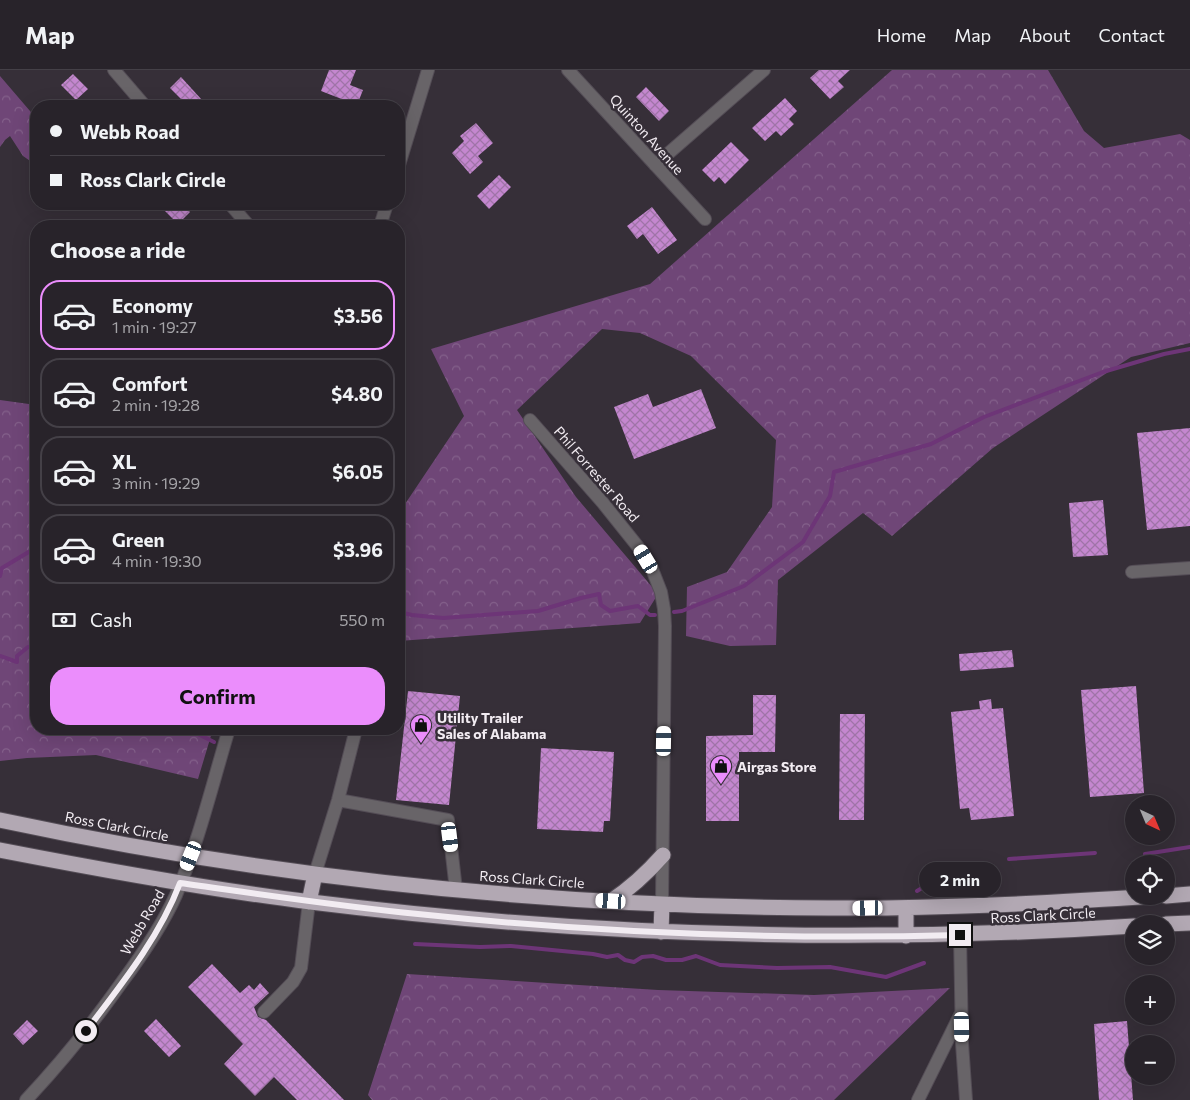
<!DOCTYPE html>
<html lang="en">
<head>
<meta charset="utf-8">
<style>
  :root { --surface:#28232a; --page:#342f36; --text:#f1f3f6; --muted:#a5a4a8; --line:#444047; --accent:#eb8dfc }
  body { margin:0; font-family:Commissioner,sans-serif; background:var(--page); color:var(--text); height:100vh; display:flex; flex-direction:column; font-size:19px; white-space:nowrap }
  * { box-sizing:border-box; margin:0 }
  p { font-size:16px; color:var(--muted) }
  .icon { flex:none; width:28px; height:28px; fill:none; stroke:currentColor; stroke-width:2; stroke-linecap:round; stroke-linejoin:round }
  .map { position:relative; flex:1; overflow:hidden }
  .panel { position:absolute; left:30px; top:150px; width:375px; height:515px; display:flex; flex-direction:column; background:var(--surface); border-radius:20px; box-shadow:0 5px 20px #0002,0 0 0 1px var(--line) }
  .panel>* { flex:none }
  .top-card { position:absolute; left:30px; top:30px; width:375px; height:110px; border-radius:20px; box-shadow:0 5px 20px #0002,0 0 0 1px var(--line); display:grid; align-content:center; height:110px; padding:0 20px; background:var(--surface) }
  .needle { width:32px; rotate:136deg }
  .controls { position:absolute; left:1125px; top:725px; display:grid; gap:10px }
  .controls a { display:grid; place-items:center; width:50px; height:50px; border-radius:50%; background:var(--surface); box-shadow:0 5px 20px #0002,0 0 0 1px var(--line); font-size:25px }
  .end { position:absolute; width:22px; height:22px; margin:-11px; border:6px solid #f2ecf2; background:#111; box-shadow:0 0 0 2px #111 }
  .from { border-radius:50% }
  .bubble { position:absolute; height:35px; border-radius:18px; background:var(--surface); box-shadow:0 5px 20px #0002,0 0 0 1px var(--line); font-size:16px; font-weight:700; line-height:35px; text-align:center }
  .car { position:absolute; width:15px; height:30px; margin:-15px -8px; border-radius:6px; box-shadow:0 0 4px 1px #0007; background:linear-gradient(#fff 24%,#345 0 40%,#fff 0 76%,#345 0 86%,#fff 0) }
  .top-card b { display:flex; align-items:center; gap:18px; height:48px; font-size:19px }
  .top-card b+b { border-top:1px solid var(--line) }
  .top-card i { width:12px; height:12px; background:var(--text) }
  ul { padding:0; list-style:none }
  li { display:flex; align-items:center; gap:15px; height:70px; margin:0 10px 8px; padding:0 10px; border:2px solid var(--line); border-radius:20px }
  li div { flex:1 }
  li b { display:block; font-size:19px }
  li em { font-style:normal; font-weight:700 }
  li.current { border-color:var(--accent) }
  li>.icon { width:45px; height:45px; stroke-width:1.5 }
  h2 { padding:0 20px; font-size:22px; line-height:60px }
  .pay { display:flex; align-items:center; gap:12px; height:55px; padding:0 20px; font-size:19px }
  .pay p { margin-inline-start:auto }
  .cta { display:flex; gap:10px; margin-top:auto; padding:10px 20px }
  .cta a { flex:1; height:58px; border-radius:20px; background:var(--accent); color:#111; font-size:20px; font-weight:700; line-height:58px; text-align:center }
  header { display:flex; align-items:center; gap:30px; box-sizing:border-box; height:70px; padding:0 25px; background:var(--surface); border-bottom:1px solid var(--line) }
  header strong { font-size:24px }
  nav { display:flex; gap:28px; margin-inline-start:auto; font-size:18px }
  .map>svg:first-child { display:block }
  .forest { fill:url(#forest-crowns) }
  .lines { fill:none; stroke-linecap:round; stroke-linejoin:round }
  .stream { stroke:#6d3577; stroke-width:4 }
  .building { fill:url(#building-cross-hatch) }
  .minor-casing { stroke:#544d56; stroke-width:14 }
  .highway-casing { stroke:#544d56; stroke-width:17 }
  .minor { stroke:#686468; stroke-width:12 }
  .highway { stroke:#b2a8b3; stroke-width:15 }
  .route { stroke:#f2ecf2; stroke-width:6 }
  .labels { text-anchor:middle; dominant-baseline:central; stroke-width:5; stroke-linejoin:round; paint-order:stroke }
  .street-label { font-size:14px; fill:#f2ecf2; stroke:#362f38 }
  .poi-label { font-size:14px; font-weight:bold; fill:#f2ecf2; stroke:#362f38; text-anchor:start }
</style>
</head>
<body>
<header>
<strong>Map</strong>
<nav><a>Home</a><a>Map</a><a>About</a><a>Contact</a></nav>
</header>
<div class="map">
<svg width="1190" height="1030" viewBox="0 0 1190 1030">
  <defs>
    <pattern id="forest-crowns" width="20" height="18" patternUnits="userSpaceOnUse" patternTransform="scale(1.25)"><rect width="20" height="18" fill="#6f4677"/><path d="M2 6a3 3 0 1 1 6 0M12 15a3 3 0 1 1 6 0" fill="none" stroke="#84618b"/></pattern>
    <pattern id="building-cross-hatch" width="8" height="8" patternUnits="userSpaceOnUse" patternTransform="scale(1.25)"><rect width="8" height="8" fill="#c487cf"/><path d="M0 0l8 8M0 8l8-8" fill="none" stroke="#9f74a7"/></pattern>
  </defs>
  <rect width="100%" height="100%" fill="#362f38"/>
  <!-- forest -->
  <path class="forest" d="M892,0H1048L1084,61L1104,78L1180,64L1190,70V273L1131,287L993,378L892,466L863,443L778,510L776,575L730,576L686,566L687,517L727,502L772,437L776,370L691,286L640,263L602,259L517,340L576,427L658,524L640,553L399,571V443L464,346L431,279L650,214Z
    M0,6L36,48V95L23,86L10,66L5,70L0,77Z
    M0,330L36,335V659H213L198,709L96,685L27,688L0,691Z
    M407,904L658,920L814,925L950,918L834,1030H372L368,1025Z"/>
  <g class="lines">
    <!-- stream -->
    <path class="stream" d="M0,506L2,498L32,480H36
      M399,542L412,545L443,548L538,541L581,528L599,524L601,535L610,541L638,536L650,545H655
      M674,542L682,541L744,516L803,472L830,426L834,402L931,374L984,347L1103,302L1164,284L1190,279
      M0,586L17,592V586L28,577L36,576
      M188,659L214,672
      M1145,784L1190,777
      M1009,789L1095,783
      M917,821L955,798
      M415,874L480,877L511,876L593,884L607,887L618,885L625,890L634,892L642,887L653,886L666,890H682L696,886L720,895L777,898L830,897L886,907L924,893"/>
  </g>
  <!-- building -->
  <path class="building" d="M329,0H356L350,15L363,20L357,35L321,21Z
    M819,0H850L838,11L844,17L830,29L810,8Z
    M73,4L88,19L76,30L61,15Z
    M181,7L202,30L195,36H188L170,18Z
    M646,17L669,41L659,51L636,27Z
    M785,28L797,41L789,49L794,54L781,66L776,61L765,71L752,58Z
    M476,53L493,73L478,86L483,92L470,104L452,83L464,71L460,66Z
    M731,72L749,90L725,114L719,107L714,112L702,100Z
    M499,105L511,117L489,139L477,126Z
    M158,134H182L190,142L178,154Z
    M652,137L677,170L658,184L643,164L637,169L627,156Z
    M701,319L716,358L634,389L614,337L648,324L653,337Z
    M1190,358V456L1147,460L1137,363Z
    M1103,430L1108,485L1073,487L1069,433Z
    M1012,580L1014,597L960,601L959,584Z
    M1136,616L1144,723L1090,727L1081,620Z
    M408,621L460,626L449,735L396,730Z
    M753,625H776L775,682H739V751H706V666L753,665Z
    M991,629L992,639L1003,638L1014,746L971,750L969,738L960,739L951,642L980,639L979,631Z
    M840,644H865L864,750H839Z
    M541,678L614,682L610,751H604L603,762L537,759Z
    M212,894L240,923L249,915L254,920L260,913L269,923L254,937L258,947L266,950L344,1030H297L274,1007L255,1026L224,994L243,974L188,917Z
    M156,949L181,976L169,987L144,961Z
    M27,950L38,961L23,975L13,964Z
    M1127,951L1133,1030H1099L1094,954Z"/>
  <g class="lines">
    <!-- minor casing -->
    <g class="minor-casing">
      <path id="minor" d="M114,0L145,36
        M568,0L705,149
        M399,95L428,0
        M655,95L764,0
        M230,134L249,156
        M380,156L387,134
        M530,350L603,433L639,478L652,499L661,522L664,539L665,556L662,834
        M1132,502L1190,498
        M338,730L448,750L456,820
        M315,804L338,730L356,659
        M960,865L962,973L966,1030
        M264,942L293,912L301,898L309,832
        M26,1030C61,993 93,953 122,912C142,885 162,856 176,825C199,771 212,715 229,659
        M918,1030L961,943"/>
    </g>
    <!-- highway casing -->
    <g class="highway-casing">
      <path id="highway" d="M0,750C272,808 551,837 829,838C939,839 1048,833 1156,826
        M0,780C103,800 206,819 311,832C584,866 859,874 1134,856
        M1166,826L1190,824
        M611,831C631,818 647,803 663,785
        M309,832L315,804
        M906,838V866
        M1166,854L1190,853
        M661,862L662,834"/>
    </g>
    <!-- minor -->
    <use href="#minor" class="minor"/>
    <!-- highway -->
    <use href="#highway" class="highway"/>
  </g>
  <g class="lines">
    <!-- route -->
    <path class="route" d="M86,961C121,915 159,868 180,813C259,824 338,836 418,844C598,863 779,870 960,865"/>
  </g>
  <!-- icons -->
  <defs>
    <g id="shop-pin" transform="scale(1.125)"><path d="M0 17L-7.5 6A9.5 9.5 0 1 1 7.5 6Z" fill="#eb8dfc" stroke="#362f38"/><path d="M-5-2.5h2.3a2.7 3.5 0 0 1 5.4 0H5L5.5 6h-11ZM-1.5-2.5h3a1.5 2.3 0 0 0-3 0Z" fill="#111"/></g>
  </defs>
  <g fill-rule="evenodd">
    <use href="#shop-pin" x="421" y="655"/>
    <use href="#shop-pin" x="721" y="696"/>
  </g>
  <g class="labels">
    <!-- street labels -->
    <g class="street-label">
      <text transform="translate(647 64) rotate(48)">Quinton Avenue</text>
      <text transform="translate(597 404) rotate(49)">Phil Forrester Road</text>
      <text transform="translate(117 756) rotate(11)">Ross Clark Circle</text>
      <text transform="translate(532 809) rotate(4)">Ross Clark Circle</text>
      <text transform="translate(1043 845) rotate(-3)">Ross Clark Circle</text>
      <text transform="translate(142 852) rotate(-60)">Webb Road</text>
    </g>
    <!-- poi labels -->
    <g class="poi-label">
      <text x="437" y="647">Utility Trailer<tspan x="437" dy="16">Sales of Alabama</tspan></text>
      <text x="737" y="696">Airgas Store</text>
    </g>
  </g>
</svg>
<div class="controls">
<a><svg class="needle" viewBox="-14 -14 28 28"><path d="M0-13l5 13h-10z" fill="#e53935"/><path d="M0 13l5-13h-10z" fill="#a5a4a8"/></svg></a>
<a><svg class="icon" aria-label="locate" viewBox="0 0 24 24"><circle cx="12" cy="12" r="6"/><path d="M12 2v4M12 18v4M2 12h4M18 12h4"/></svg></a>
<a><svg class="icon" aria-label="layers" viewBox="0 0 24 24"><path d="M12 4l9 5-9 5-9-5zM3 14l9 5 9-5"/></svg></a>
<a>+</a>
<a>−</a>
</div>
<i class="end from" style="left:86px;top:961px"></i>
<i class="end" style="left:960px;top:865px"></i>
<div class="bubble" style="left:919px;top:792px;width:82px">2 min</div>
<i class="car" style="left:646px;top:489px;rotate:329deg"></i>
<i class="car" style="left:664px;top:671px;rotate:1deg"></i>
<i class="car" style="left:450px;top:767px;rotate:173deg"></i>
<i class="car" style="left:191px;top:786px;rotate:202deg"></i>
<i class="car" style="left:611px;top:831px;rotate:273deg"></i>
<i class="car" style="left:868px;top:838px;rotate:269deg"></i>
<i class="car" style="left:962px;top:957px;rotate:179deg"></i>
<div class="top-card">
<b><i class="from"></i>Webb Road</b>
<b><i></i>Ross Clark Circle</b>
</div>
<section class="panel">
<h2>Choose a ride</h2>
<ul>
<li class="current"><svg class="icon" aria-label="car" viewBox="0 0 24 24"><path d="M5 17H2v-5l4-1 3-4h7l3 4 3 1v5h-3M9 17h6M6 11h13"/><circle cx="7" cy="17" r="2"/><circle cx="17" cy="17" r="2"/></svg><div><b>Economy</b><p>1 min · 19:27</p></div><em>$3.56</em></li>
<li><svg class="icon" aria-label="car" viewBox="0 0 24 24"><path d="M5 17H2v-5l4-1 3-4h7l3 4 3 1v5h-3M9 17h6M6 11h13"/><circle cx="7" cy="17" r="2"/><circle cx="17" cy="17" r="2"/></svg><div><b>Comfort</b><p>2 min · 19:28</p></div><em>$4.80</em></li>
<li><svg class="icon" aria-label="car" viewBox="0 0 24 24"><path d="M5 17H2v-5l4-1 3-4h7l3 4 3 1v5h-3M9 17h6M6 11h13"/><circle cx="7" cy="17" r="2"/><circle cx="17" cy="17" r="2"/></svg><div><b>XL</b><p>3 min · 19:29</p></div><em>$6.05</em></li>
<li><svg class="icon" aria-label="car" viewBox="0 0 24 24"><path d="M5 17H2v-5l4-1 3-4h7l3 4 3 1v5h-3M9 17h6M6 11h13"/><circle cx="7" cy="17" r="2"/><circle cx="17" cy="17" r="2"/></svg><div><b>Green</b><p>4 min · 19:30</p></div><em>$3.96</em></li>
</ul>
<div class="pay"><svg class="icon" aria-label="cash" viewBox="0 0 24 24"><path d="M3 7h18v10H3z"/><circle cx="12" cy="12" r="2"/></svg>Cash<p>550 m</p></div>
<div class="cta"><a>Confirm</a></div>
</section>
</div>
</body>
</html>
